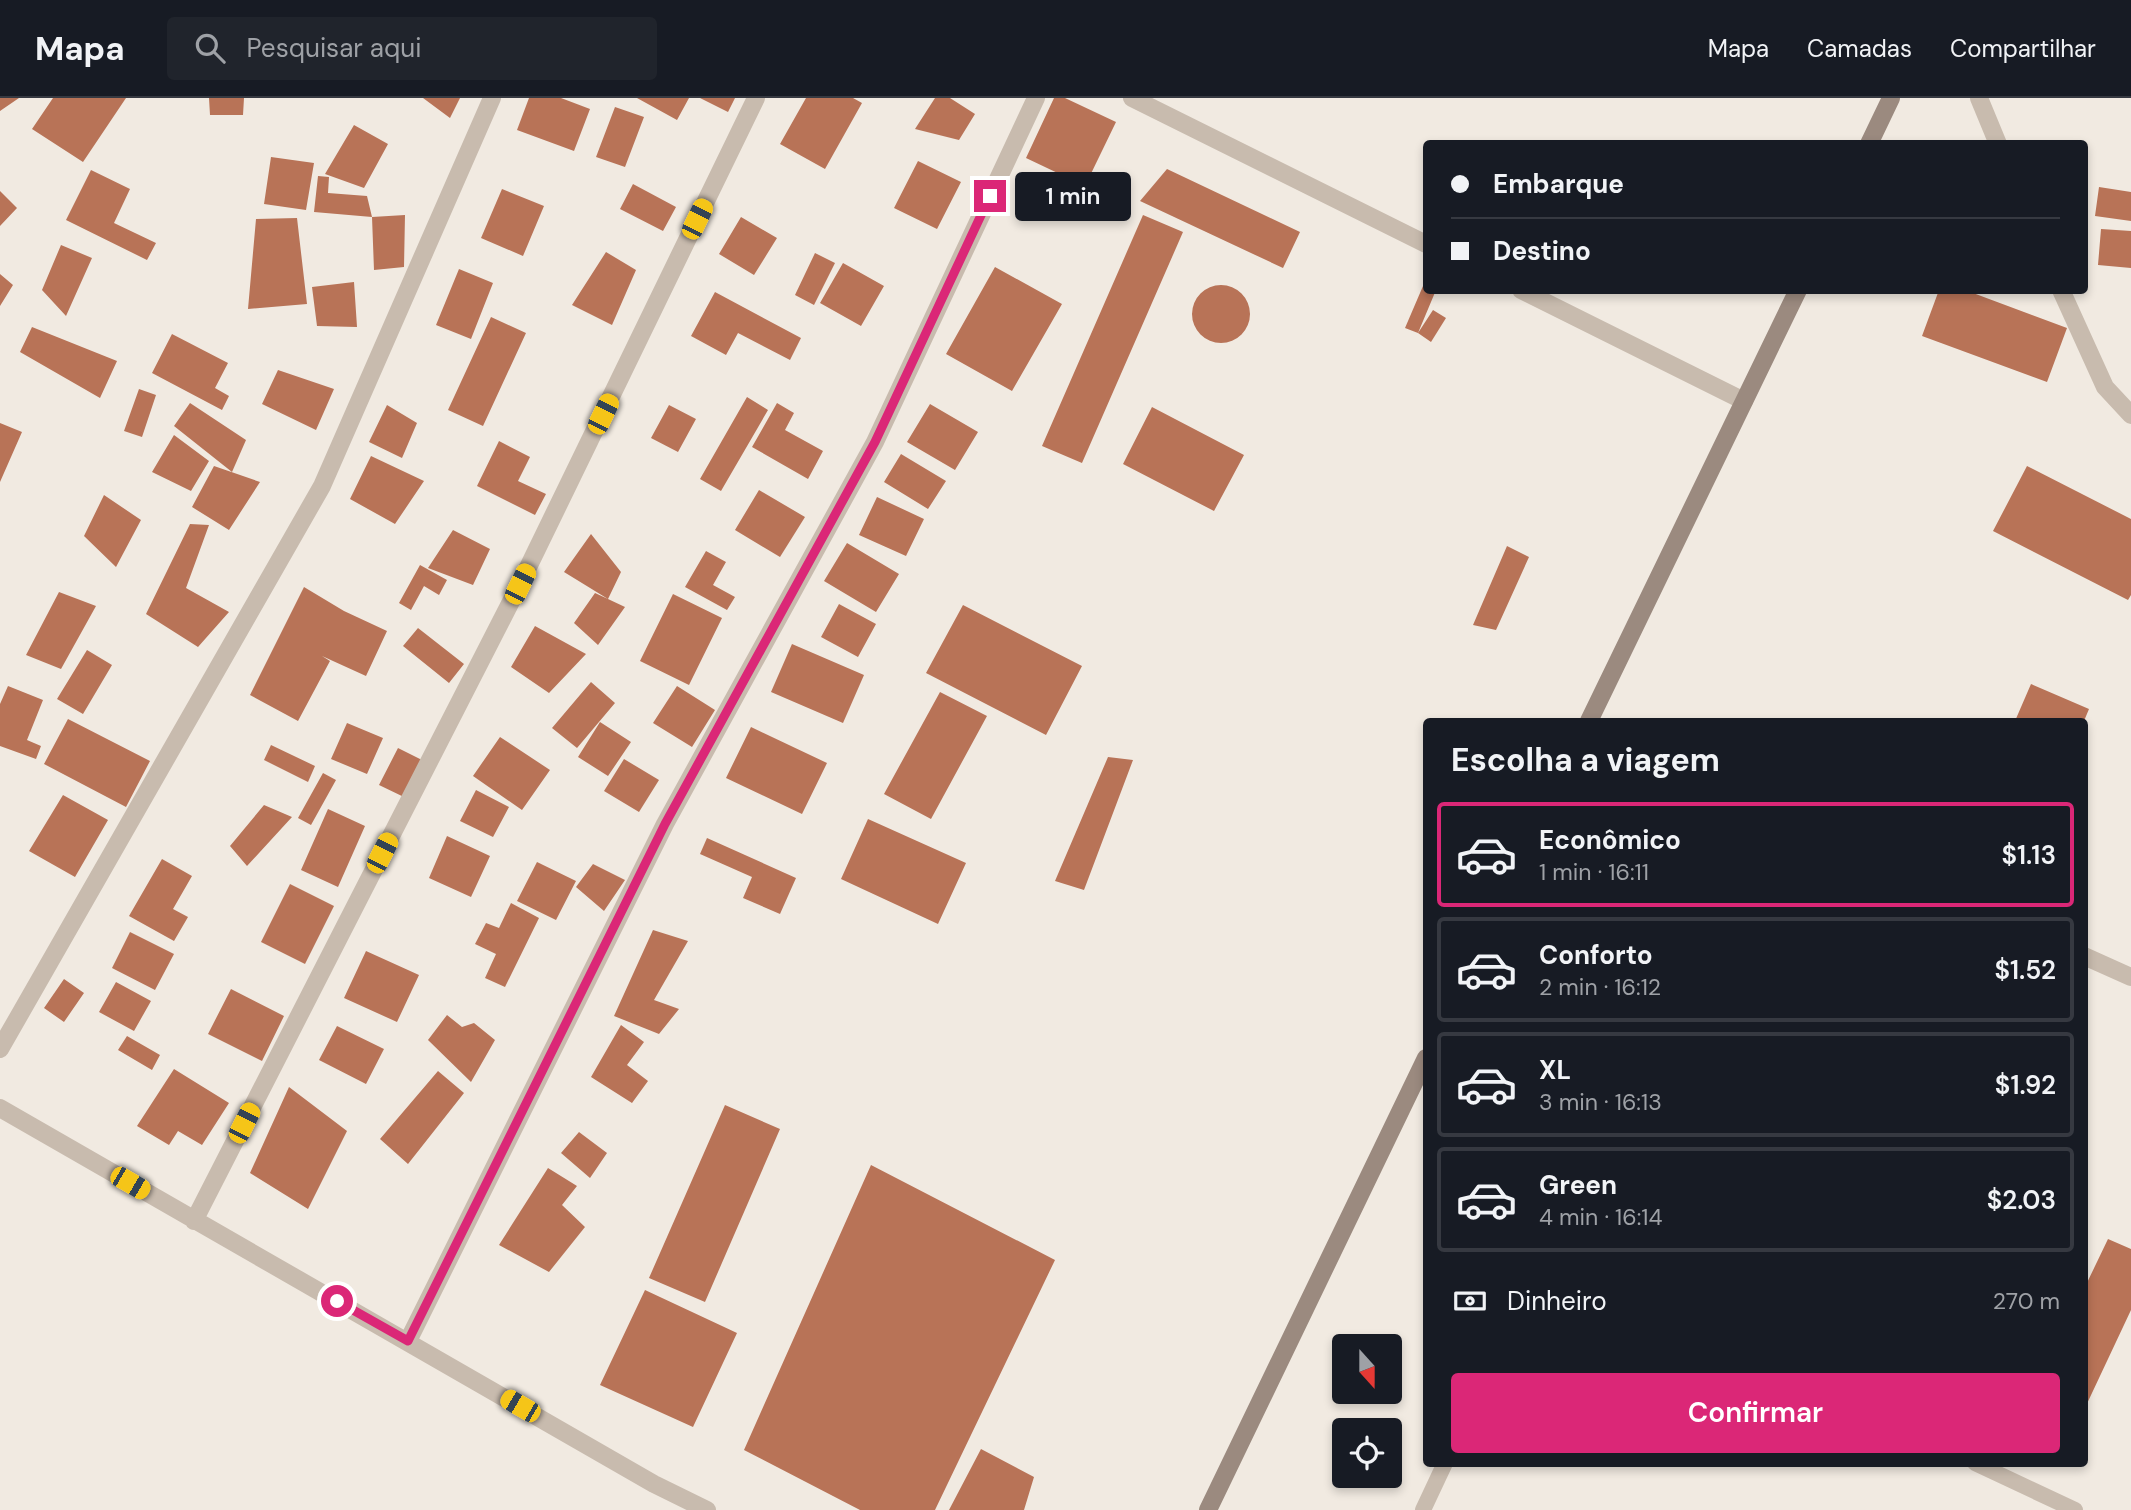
<!DOCTYPE html>
<html lang="pt">
<head>
<meta charset="utf-8">
<style>
  :root { --surface:#171b24; --page:#20242c; --text:#f1f3f6; --muted:#9ea1a6; --line:#363941; --accent:#db2777 }
  body { margin:0; font-family:"DM Sans",sans-serif; background:var(--page); color:var(--text); height:100vh; display:flex; flex-direction:column; font-size:26px; white-space:nowrap }
  * { box-sizing:border-box; margin:0 }
  p { font-size:23px; color:var(--muted) }
  .icon { flex:none; width:38px; height:38px; fill:none; stroke:currentColor; stroke-width:2; stroke-linecap:round; stroke-linejoin:round }
  .map { position:relative; flex:1; overflow:hidden }
  .panel { position:absolute; left:1423px; top:620px; width:665px; height:749px; display:flex; flex-direction:column; background:var(--surface); border-radius:7px; box-shadow:0 4px 10px #0003 }
  .panel>* { flex:none }
  .guide { position:absolute; left:1423px; top:42px; width:665px; height:154px; border-radius:7px; box-shadow:0 4px 10px #0003; display:grid; align-content:center; height:154px; padding:0 28px; background:var(--surface) }
  .needle { width:46px; rotate:159deg }
  .tools { position:absolute; left:1332px; top:1236px; display:grid; gap:14px }
  .tools a { display:grid; place-items:center; width:70px; height:70px; border-radius:7px; background:var(--surface); box-shadow:0 4px 10px #0003; font-size:35px }
  .end { position:absolute; width:32px; height:32px; margin:-16px; border:9px solid #db2777; background:#fff; box-shadow:0 0 0 4px #fff }
  .from { border-radius:50% }
  .bubble { position:absolute; height:49px; border-radius:7px; background:var(--surface); box-shadow:0 4px 10px #0003; font-size:23px; font-weight:600; line-height:49px; text-align:center }
  .car { position:absolute; width:21px; height:42px; margin:-21px -10px; border-radius:9px; box-shadow:0 0 5px 2px #0007; background:linear-gradient(#f5c518 24%,#345 0 40%,#f5c518 0 76%,#345 0 86%,#f5c518 0) }
  .guide b { display:flex; align-items:center; gap:24px; height:66px; font-size:26px }
  .guide b+b { border-top:2px solid var(--line) }
  .guide i { width:18px; height:18px; background:var(--text) }
  ul { padding:0; list-style:none }
  li { display:flex; align-items:center; gap:21px; height:105px; margin:0 14px 10px; padding:0 14px; border:4px solid var(--line); border-radius:7px }
  li div { flex:1 }
  li b { display:block; font-size:26px }
  li em { font-style:normal; font-weight:600 }
  li.active { border-color:var(--accent) }
  li>.icon { width:63px; height:63px; stroke-width:1.5 }
  h2 { padding:0 28px; font-size:32px; line-height:84px }
  .pay { display:flex; align-items:center; gap:18px; height:77px; padding:0 28px; font-size:26px }
  .pay p { margin-inline-start:auto }
  .cta { display:flex; gap:14px; margin-top:auto; padding:14px 28px }
  .cta a { flex:1; height:80px; border-radius:7px; background:var(--accent); color:#fff; font-size:28px; font-weight:600; line-height:80px; text-align:center }
  header { display:flex; align-items:center; gap:42px; box-sizing:border-box; height:98px; padding:0 35px; background:var(--surface); border-bottom:2px solid var(--line) }
  header strong { font-size:33px }
  nav { display:flex; gap:38px; margin-inline-start:auto; font-size:24px }
  .search { width:490px; height:63px; background:var(--page); display:flex; align-items:center; gap:18px; box-sizing:border-box; padding:0 24px; border-radius:7px; color:var(--muted); font-size:26px }
  .map>svg:first-child { display:block }
  .building { fill:#b87357 }
  .lines { fill:none; stroke-linecap:round; stroke-linejoin:round }
  .service { stroke:#c8bbae; stroke-width:16 }
  .minor { stroke:#c8bbae; stroke-width:18 }
  .secondary { stroke:#9b8a7f; stroke-width:18 }
  .route { stroke:#db2777; stroke-width:9 }
</style>
</head>
<body>
<header>
<strong>Mapa</strong>
<div class="search"><svg class="icon" aria-label="search" viewBox="0 0 24 24"><circle cx="10" cy="10" r="6"/><path d="M15 15l6 6"/></svg>Pesquisar aqui</div>
<nav><a>Mapa</a><a>Camadas</a><a>Compartilhar</a></nav>
</header>
<div class="map">
<svg width="2131" height="1412" viewBox="0 0 2131 1412">
  <rect width="100%" height="100%" fill="#f1eae1"/>
  <!-- building -->
  <path class="building" d="M0,0H19L0,13Z
    M53,0H126L83,64L32,31Z
    M209,0H244L243,17H210Z
    M423,0H460L450,20Z
    M529,0H561L590,11L574,53L517,32Z
    M637,0H689L677,22Z
    M700,0H735L728,14Z
    M806,0H853L862,5L825,71L780,46Z
    M935,0H950L975,16L959,42L915,31Z
    M1054,0H1065L1116,24L1085,88L1026,60Z
    M615,9L644,19L625,69L596,59Z
    M354,27L388,46L364,90L325,76Z
    M271,59L314,65L306,112L264,106Z
    M918,63L961,84L937,131L894,110Z
    M1167,71L1300,134L1283,170L1140,103Z
    M91,72L130,91L114,125L156,145L147,162L66,122Z
    M318,78L329,79L328,95L367,98L372,119L314,114Z
    M633,86L676,109L663,133L620,111Z
    M2099,89L2131,94V123L2095,118Z
    M502,91L544,108L523,158L481,140Z
    M0,93L17,110L0,128Z
    M405,117L404,169L374,172L372,119Z
    M1143,117L1183,134L1082,365L1042,348Z
    M741,119L777,140L754,177L719,156Z
    M297,120L307,206L248,211L256,121Z
    M2101,131L2131,133V170L2098,167Z
    M61,147L92,160L66,218L42,192Z
    M606,154L636,172L612,227L572,207Z
    M815,155L835,165L814,207L795,197Z
    M843,165L884,188L861,228L820,205Z
    M995,169L1062,206L1012,293L946,256Z
    M459,171L493,185L471,241L436,227Z
    M0,176L13,187L0,208Z
    M1426,181V192H1436L1418,235L1405,230Z
    M354,184L357,229L317,228L312,189Z
    M1192 216a29 29 0 1 1 58 0a29 29 0 1 1-58 0Z
    M1939,192H1965L2067,230L2047,284L1922,238Z
    M715,194L801,240L790,262L738,235L726,257L691,238Z
    M1433,212L1446,220L1431,244L1418,235Z
    M491,219L526,235L483,328L448,312Z
    M32,229L117,263L100,300L20,254Z
    M172,236L228,265L215,290L229,298L222,312L152,275Z
    M278,272L334,291L316,332L262,306Z
    M139,291L156,297L142,339L124,333Z
    M747,299L768,312L721,393L700,381Z
    M190,305L246,342L232,374L174,328Z
    M777,305L794,315L785,332L823,353L808,381L752,349Z
    M930,306L978,334L955,372L907,344Z
    M387,307L417,325L402,360L369,344Z
    M669,307L696,321L678,354L651,340Z
    M1152,309L1244,357L1214,413L1123,366Z
    M0,325L22,334L0,384Z
    M174,337L209,363L191,393L152,374Z
    M499,343L530,359L518,383L546,396L535,417L477,388Z
    M901,356L946,383L928,411L884,384Z
    M371,358L424,383L395,426L350,401Z
    M214,368L260,384L229,432L192,409Z
    M2027,368L2131,421V497L2128,502L1993,433Z
    M759,392L805,419L780,459L735,432Z
    M104,397L141,422L116,469L84,438Z
    M877,399L924,421L906,458L859,437Z
    M190,426L209,427L186,490L229,514L198,549L146,516Z
    M453,432L490,451L473,487L428,470Z
    M591,436L621,474L608,501L625,509L598,547L574,525L595,495L608,501L564,474Z
    M847,445L899,476L876,514L824,483Z
    M1507,448L1529,459L1496,532L1473,527Z
    M706,453L726,464L713,487L735,499L727,512L685,489Z
    M420,467L447,482L439,497L424,488L411,512L399,505Z
    M304,489L344,513L387,533L366,578L322,558L330,563L298,623L250,597Z
    M59,494L96,508L61,571L26,557Z
    M673,496L722,520L689,587L640,563Z
    M839,506L876,526L858,559L821,539Z
    M963,507L1082,568L1046,637L926,575Z
    M535,528L586,556L549,595L511,569Z
    M418,530L464,566L449,585L403,548Z
    M792,546L864,577L843,625L771,594Z
    M87,552L112,567L83,616L57,601Z
    M591,584L615,605L577,650L552,630Z
    M2031,586L2089,611L2084,623H2015Z
    M8,588L43,602L27,642L41,648L36,661L0,648V606Z
    M677,588L715,612L692,649L653,625Z
    M940,594L987,618L931,721L884,696Z
    M68,621L150,663L126,709L44,666Z
    M600,624L631,644L608,678L578,659Z
    M347,625L383,640L367,676L331,661Z
    M751,629L827,665L802,716L726,680Z
    M500,639L550,672L522,712L473,678Z
    M271,647L315,668L308,684L264,662Z
    M398,650L424,663L406,700L379,687Z
    M1108,659L1133,662L1084,792L1055,783Z
    M624,661L659,682L639,714L604,693Z
    M323,675L336,682L311,727L298,720Z
    M476,692L509,709L493,739L460,723Z
    M63,697L108,722L75,779L29,753Z
    M264,707L292,719L247,768L230,748Z
    M328,711L365,728L338,789L301,772Z
    M868,721L966,765L938,826L841,781Z
    M447,738L490,758L471,799L429,780Z
    M707,740L796,780L780,816L743,800L752,779L700,756Z
    M162,761L192,778L173,811L188,819L174,843L129,818Z
    M537,764L576,783L556,822L517,803Z
    M593,766L625,782L604,813L576,789Z
    M290,786L334,808L305,866L261,844Z
    M511,805L539,820L505,889L485,880L496,856L475,846L486,825L499,830Z
    M653,832L688,843L654,902L679,911L659,936L614,918Z
    M130,834L174,856L155,892L112,870Z
    M366,853L419,877L397,924L344,900Z
    M64,881L84,895L64,924L44,910Z
    M116,884L151,903L134,933L99,914Z
    M231,891L284,918L262,963L208,936Z
    M447,917L462,929L474,925L495,942L471,984L428,942Z
    M621,927L644,944L627,967L648,983L632,1005L591,979Z
    M337,928L384,951L366,986L319,962Z
    M127,938L160,957L152,972L118,952Z
    M174,971L229,1005L202,1047L178,1033L169,1047L137,1028Z
    M438,973L464,995L408,1066L380,1041Z
    M289,989L347,1033L308,1111L250,1075Z
    M725,1007L780,1031L705,1204L649,1180Z
    M579,1034L607,1055L590,1080L561,1055Z
    M871,1067L1055,1162L935,1412H860L744,1352Z
    M548,1070L577,1088L562,1107L585,1129L549,1174L499,1147Z
    M2108,1141L2131,1151V1212L2084,1312V1191Z
    M645,1192L737,1235L693,1329L600,1287Z
    M981,1351L1034,1379L1024,1412H949Z"/>
  <g class="lines">
    <!-- service -->
    <path class="service" d="M1975,1365L2075,1412
      M1423,1412L1445,1365"/>
    <!-- minor -->
    <path class="minor" d="M1132,0L1426,146
      M1979,0L1998,46
      M1521,192L1744,303
      M2061,192L2105,289L2131,317
      M2084,858L2131,879
      M0,951L322,388L492,0
      M0,1010L654,1386L707,1412
      M194,1123L520,486L756,0
      M408,1243L665,726L875,344L1036,0"/>
    <!-- secondary -->
    <path class="secondary" d="M1869,46L1891,0
      M1589,623L1798,192
      M1208,1412L1426,960"/>
  </g>
  <g class="lines">
    <!-- route -->
    <path class="route" d="M337,1203L408,1243L665,726L875,344L990,98"/>
  </g>
</svg>
<div class="tools">
<a><svg class="needle" viewBox="-14 -14 28 28"><path d="M0-13l5 13h-10z" fill="#e53935"/><path d="M0 13l5-13h-10z" fill="#9ea1a6"/></svg></a>
<a><svg class="icon" aria-label="locate" viewBox="0 0 24 24"><circle cx="12" cy="12" r="6"/><path d="M12 2v4M12 18v4M2 12h4M18 12h4"/></svg></a>
</div>
<i class="end from" style="left:337px;top:1203px"></i>
<i class="end" style="left:990px;top:98px"></i>
<div class="bubble" style="left:1015px;top:74px;width:116px">1 min</div>
<i class="car" style="left:697px;top:121px;rotate:26deg"></i>
<i class="car" style="left:603px;top:316px;rotate:26deg"></i>
<i class="car" style="left:520px;top:486px;rotate:26deg"></i>
<i class="car" style="left:382px;top:755px;rotate:27deg"></i>
<i class="car" style="left:244px;top:1025px;rotate:27deg"></i>
<i class="car" style="left:130px;top:1085px;rotate:120deg"></i>
<i class="car" style="left:520px;top:1308px;rotate:300deg"></i>
<div class="guide">
<b><i class="from"></i>Embarque</b>
<b><i></i>Destino</b>
</div>
<section class="panel">
<h2>Escolha a viagem</h2>
<ul>
<li class="active"><svg class="icon" aria-label="car" viewBox="0 0 24 24"><path d="M5 17H2v-5l4-1 3-4h7l3 4 3 1v5h-3M9 17h6M6 11h13"/><circle cx="7" cy="17" r="2"/><circle cx="17" cy="17" r="2"/></svg><div><b>Econômico</b><p>1 min · 16:11</p></div><em>$1.13</em></li>
<li><svg class="icon" aria-label="car" viewBox="0 0 24 24"><path d="M5 17H2v-5l4-1 3-4h7l3 4 3 1v5h-3M9 17h6M6 11h13"/><circle cx="7" cy="17" r="2"/><circle cx="17" cy="17" r="2"/></svg><div><b>Conforto</b><p>2 min · 16:12</p></div><em>$1.52</em></li>
<li><svg class="icon" aria-label="car" viewBox="0 0 24 24"><path d="M5 17H2v-5l4-1 3-4h7l3 4 3 1v5h-3M9 17h6M6 11h13"/><circle cx="7" cy="17" r="2"/><circle cx="17" cy="17" r="2"/></svg><div><b>XL</b><p>3 min · 16:13</p></div><em>$1.92</em></li>
<li><svg class="icon" aria-label="car" viewBox="0 0 24 24"><path d="M5 17H2v-5l4-1 3-4h7l3 4 3 1v5h-3M9 17h6M6 11h13"/><circle cx="7" cy="17" r="2"/><circle cx="17" cy="17" r="2"/></svg><div><b>Green</b><p>4 min · 16:14</p></div><em>$2.03</em></li>
</ul>
<div class="pay"><svg class="icon" aria-label="cash" viewBox="0 0 24 24"><path d="M3 7h18v10H3z"/><circle cx="12" cy="12" r="2"/></svg>Dinheiro<p>270 m</p></div>
<div class="cta"><a>Confirmar</a></div>
</section>
</div>
</body>
</html>
